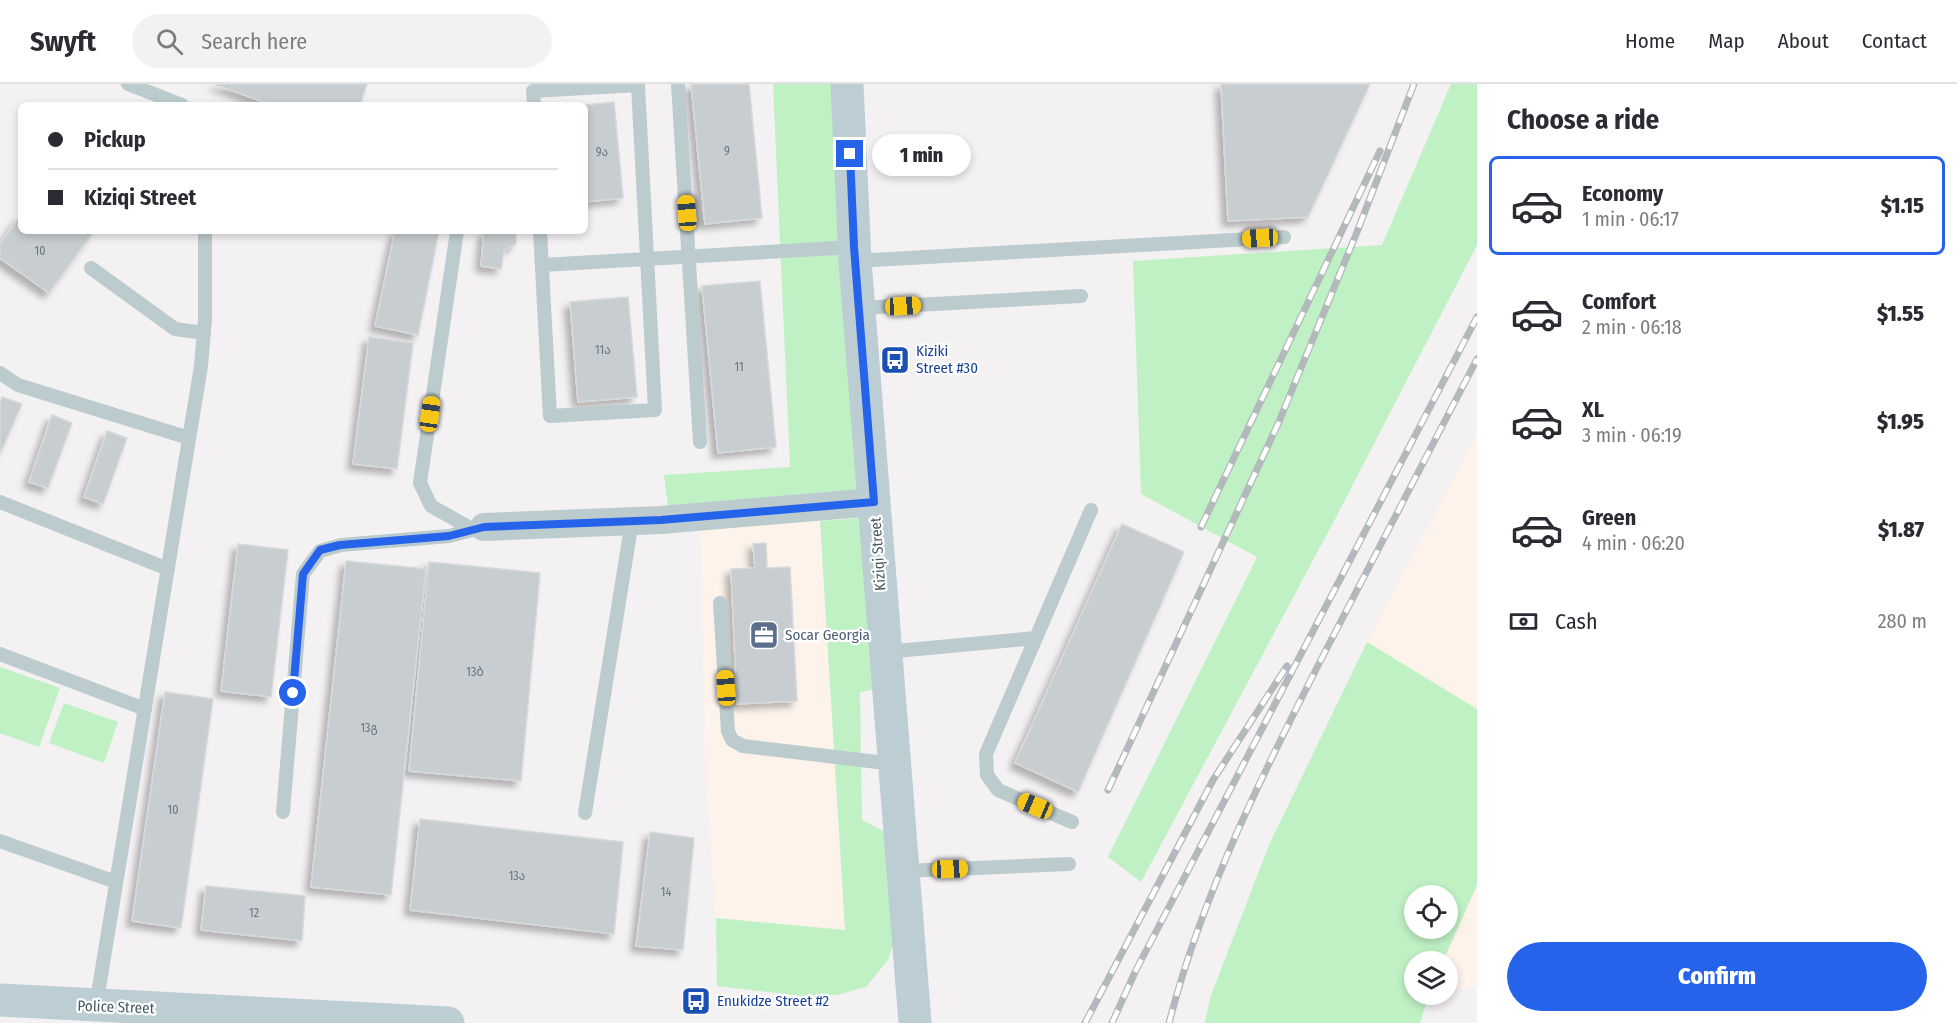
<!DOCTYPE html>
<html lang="en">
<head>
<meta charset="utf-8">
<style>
  :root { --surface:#fff; --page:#f2f2f3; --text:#2b2b33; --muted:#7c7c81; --line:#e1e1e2; --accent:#2563eb }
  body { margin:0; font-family:"Fira Sans Condensed","Noto Sans Georgian",sans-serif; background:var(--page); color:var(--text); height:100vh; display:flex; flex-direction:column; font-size:22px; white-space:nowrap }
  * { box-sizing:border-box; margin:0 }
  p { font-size:20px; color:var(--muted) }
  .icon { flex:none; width:33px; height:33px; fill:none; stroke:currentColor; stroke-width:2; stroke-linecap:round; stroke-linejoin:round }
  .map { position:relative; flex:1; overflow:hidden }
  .panel { display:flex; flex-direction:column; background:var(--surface); width:480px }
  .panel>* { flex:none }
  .top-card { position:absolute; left:18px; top:18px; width:570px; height:132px; border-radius:9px; box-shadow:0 3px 9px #0003; display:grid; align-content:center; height:132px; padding:0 30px; background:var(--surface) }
  .fabs { position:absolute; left:1404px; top:801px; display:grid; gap:12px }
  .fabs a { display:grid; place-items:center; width:54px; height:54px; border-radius:50%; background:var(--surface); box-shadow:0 3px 9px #0003; font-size:30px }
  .end { position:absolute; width:27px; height:27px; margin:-14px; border:8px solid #2563eb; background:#fff; box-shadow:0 0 0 3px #fff }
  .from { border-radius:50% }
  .bubble { position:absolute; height:42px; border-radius:21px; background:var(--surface); box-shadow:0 3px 9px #0003; font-size:20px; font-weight:800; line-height:42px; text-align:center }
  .car { position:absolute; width:18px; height:36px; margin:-18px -9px; border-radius:8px; box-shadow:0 0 4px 2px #0007; background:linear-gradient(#f5c518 24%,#345 0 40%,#f5c518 0 76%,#345 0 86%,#f5c518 0) }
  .top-card b { display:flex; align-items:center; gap:21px; height:57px; font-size:22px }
  .top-card b+b { border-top:2px solid var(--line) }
  .top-card i { width:15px; height:15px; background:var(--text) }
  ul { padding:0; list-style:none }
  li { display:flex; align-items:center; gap:18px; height:99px; margin:0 12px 9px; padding:0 18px; border:3px solid transparent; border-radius:9px }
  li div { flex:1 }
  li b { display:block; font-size:22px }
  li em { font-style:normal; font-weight:800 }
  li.current { border-color:var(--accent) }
  li>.icon { width:54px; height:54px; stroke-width:1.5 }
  h2 { padding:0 30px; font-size:27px; line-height:72px }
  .pay { display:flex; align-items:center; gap:15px; height:66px; padding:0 30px; font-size:22px }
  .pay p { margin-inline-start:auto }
  .action { display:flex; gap:12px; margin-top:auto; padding:12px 30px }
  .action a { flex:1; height:69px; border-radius:36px; background:var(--accent); color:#fff; font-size:24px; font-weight:800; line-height:69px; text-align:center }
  header { display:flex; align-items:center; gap:36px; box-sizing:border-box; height:84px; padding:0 30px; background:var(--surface); border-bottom:2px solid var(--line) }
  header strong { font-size:28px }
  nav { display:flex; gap:33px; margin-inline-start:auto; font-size:21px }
  .search { width:420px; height:54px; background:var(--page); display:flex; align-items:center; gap:15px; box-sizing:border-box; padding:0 21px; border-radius:33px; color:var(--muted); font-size:22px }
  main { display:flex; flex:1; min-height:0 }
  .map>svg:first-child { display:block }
  .commercial { fill:#fdf3eb }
  .green { fill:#bff1c4; fill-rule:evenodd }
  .building { fill:#c7cdd0; stroke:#d5d9dc; stroke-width:1.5; filter:url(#shadow) }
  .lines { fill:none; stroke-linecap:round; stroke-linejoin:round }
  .lane { stroke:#bccbce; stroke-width:14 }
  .street { stroke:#bccbce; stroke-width:28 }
  .secondary { stroke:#bccdd3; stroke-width:33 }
  .rail-casing { stroke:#b3b8bb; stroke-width:7 }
  .rail { stroke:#fff; stroke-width:4.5; stroke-dasharray:14; stroke-linecap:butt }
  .route { stroke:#2563eb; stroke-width:8 }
  .labels { text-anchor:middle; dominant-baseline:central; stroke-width:4.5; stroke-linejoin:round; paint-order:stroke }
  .number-label { font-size:12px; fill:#68787b }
  .transit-label { font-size:15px; fill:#164399; stroke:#fff; text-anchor:start }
  .street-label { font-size:15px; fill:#485b5f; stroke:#fff }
  .service-label { font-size:15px; fill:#4e5e75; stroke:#fff; text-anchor:start }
</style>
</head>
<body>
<header>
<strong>Swyft</strong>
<div class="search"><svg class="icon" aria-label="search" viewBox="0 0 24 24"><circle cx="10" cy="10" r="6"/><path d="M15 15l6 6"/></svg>Search here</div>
<nav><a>Home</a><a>Map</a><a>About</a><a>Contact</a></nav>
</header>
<main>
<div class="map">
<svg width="1477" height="939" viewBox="0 0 1477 939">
  <defs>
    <filter id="shadow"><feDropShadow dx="-5.5" dy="5.5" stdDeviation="3" flood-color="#0004"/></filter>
  </defs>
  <rect width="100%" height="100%" fill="#f3f1f1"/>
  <!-- commercial -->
  <path class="commercial" d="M1477,350V625L1367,558Z
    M820,437L845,846L716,834L706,695L700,442Z
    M1477,801V902L1448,907V878H1443Z"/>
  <!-- green -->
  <path class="green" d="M773,0H837L860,409L668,423L664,391L790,383Z
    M1451,0H1477V161L1334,437L1141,798L1108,773L1257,473L1141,410L1133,177L1382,161Z
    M862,434L877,605L860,608L862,736L887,749L896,852L888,876L866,903L837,911L801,912L717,902L716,834L845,846L820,437Z
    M1367,558L1477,625V801L1443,877L1414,878V910L1429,911L1420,939H1205L1210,914L1269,761ZM1414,812H1448V844H1414Z
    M0,583L60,604L39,663L0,649Z
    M64,619L118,638L104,679L49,659Z"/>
  <!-- building -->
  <path class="building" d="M214,0H367L360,21H272Z
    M691,0H749L762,134L705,140Z
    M1221,0H1370L1308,133L1228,137Z
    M614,18L623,114L585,118V21Z
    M21,131V147H94L49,209L0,174V160Z
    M395,147H439L418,251L375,242Z
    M484,147L516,150V160L504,166L501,185L481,182Z
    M760,197L776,363L718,369L702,202Z
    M628,213L637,313L578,318L570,218Z
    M369,253L413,259L397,385L353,380Z
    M2,313L22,320L0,370V320Z
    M52,331L72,339L48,404L29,398Z
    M107,347L127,354L103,420L84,413Z
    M1122,440L1184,468L1078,708L1015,679Z
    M766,459L767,484L790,483L797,617L737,620L731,485L755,484L753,460Z
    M238,460L288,466L271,613L221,607Z
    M346,477L426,485L391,811L311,803Z
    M429,478L540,489L521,697L409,687Z
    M165,608L213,615L181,844L132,837Z
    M420,735L623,758L614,850L410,826Z
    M650,748L694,754L683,866L636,862Z
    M206,802L305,812L302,857L201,846Z"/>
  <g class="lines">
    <!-- lane -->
    <path class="lane" d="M128,0L182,21
      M678,0L700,358
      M534,21L533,7L638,1L655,326L550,332L540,147
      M457,147L420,399L431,422L474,446
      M855,177L1284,153
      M542,181L854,163
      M91,184L175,245L204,249
      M859,224L1081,212
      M0,289L18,301L189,354
      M0,418L168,485
      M720,519L728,647L732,656L743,662L894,680
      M885,568L1036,554
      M0,570L145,625
      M283,728L303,490L320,467L341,461L449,452L484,443
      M585,729L632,437
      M1072,738L998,706L987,691L986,670L1091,426
      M0,757L116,798
      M903,787L1069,780
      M96,922L201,282L205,235V147"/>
    <!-- street -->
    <path class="street" d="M484,443L661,436L874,418"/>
    <!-- secondary -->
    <path class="secondary" d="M847,0L855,177L915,939
      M0,916L448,939"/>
    <!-- rail casing -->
    <g class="rail-casing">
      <path id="rail" d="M1201,443L1380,67
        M1108,706L1278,340L1357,148L1414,0
        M1085,939L1213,696L1287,582
        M1112,939L1136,886L1477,233
        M1169,939C1203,807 1265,685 1327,564C1377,468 1427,371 1477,275"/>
    </g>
    <!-- rail -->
    <use href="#rail" class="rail"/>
  </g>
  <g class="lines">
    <!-- route -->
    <path class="route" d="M293,609L303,490L320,466L340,461L449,452L484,443L661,436L874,418L854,163L850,70"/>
  </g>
  <!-- icons -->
  <defs>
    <g id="bus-square" transform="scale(1.5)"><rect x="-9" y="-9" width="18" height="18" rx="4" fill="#1a4fb4" stroke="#fff"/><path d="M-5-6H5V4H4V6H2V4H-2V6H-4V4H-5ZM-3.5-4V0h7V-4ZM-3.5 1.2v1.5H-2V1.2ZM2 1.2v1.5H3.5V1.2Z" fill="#fff"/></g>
    <g id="office-square" transform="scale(1.5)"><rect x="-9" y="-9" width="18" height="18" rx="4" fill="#5c6f8a" stroke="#fff"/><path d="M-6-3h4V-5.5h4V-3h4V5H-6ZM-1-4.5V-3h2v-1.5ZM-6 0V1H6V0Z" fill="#fff"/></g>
  </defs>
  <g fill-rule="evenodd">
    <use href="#bus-square" x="895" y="276"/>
    <use href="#office-square" x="764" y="551"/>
    <use href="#bus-square" x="696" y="917"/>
  </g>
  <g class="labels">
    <!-- number labels -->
    <g class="number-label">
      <text x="727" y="67">9</text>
      <text x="602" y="68">9ა</text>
      <text x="40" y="167">10</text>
      <text x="603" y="266">11ა</text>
      <text x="739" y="283">11</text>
      <text x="475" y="588">13ბ</text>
      <text x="369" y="644">13გ</text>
      <text x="173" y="726">10</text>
      <text x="517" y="792">13ა</text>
      <text x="666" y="808">14</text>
      <text x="254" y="829">12</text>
    </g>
    <!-- transit labels -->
    <g class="transit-label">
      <text x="916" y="267">Kiziki<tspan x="916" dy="17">Street #30</tspan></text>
      <text x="717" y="917">Enukidze Street #2</text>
    </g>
    <!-- street labels -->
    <g class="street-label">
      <text transform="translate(878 470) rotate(-94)">Kiziqi Street</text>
      <text transform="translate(116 923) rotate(2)">Police Street</text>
    </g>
    <!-- service labels -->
    <g class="service-label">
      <text x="785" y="551">Socar Georgia</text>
    </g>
  </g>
</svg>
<div class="fabs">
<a><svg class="icon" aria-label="locate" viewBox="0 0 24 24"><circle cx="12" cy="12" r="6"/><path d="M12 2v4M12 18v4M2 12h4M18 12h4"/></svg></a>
<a><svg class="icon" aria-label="layers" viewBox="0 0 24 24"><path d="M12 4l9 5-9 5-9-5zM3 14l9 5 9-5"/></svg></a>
</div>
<i class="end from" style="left:293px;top:609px"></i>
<i class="end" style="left:850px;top:70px"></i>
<div class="bubble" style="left:872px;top:50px;width:99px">1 min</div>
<i class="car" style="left:687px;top:129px;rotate:356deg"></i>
<i class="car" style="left:1260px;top:154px;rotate:267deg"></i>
<i class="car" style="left:903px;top:222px;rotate:87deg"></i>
<i class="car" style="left:430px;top:330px;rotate:8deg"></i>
<i class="car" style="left:726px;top:604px;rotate:356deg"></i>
<i class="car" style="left:1035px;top:722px;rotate:293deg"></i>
<i class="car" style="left:950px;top:785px;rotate:88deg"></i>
<div class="top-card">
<b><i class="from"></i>Pickup</b>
<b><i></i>Kiziqi Street</b>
</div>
</div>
<section class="panel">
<h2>Choose a ride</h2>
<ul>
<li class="current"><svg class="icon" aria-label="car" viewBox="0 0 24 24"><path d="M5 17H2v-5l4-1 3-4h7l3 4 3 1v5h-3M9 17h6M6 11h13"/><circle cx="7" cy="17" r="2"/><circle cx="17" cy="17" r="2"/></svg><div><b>Economy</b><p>1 min · 06:17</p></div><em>$1.15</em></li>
<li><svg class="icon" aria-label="car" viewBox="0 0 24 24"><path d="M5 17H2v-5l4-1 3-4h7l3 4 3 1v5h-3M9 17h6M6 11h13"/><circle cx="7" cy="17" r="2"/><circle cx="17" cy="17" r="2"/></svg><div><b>Comfort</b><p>2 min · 06:18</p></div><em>$1.55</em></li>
<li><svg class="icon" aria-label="car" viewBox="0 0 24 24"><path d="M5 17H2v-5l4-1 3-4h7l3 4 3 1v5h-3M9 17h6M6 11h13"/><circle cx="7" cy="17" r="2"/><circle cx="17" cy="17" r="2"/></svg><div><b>XL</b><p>3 min · 06:19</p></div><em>$1.95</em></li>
<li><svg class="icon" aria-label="car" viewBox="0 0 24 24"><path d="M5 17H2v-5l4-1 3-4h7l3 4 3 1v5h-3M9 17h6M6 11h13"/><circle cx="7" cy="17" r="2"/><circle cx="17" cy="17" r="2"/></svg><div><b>Green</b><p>4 min · 06:20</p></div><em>$1.87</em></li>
</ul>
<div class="pay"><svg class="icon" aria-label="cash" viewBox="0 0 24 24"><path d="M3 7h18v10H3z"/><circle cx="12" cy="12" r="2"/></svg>Cash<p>280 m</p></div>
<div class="action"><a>Confirm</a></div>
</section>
</main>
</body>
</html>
